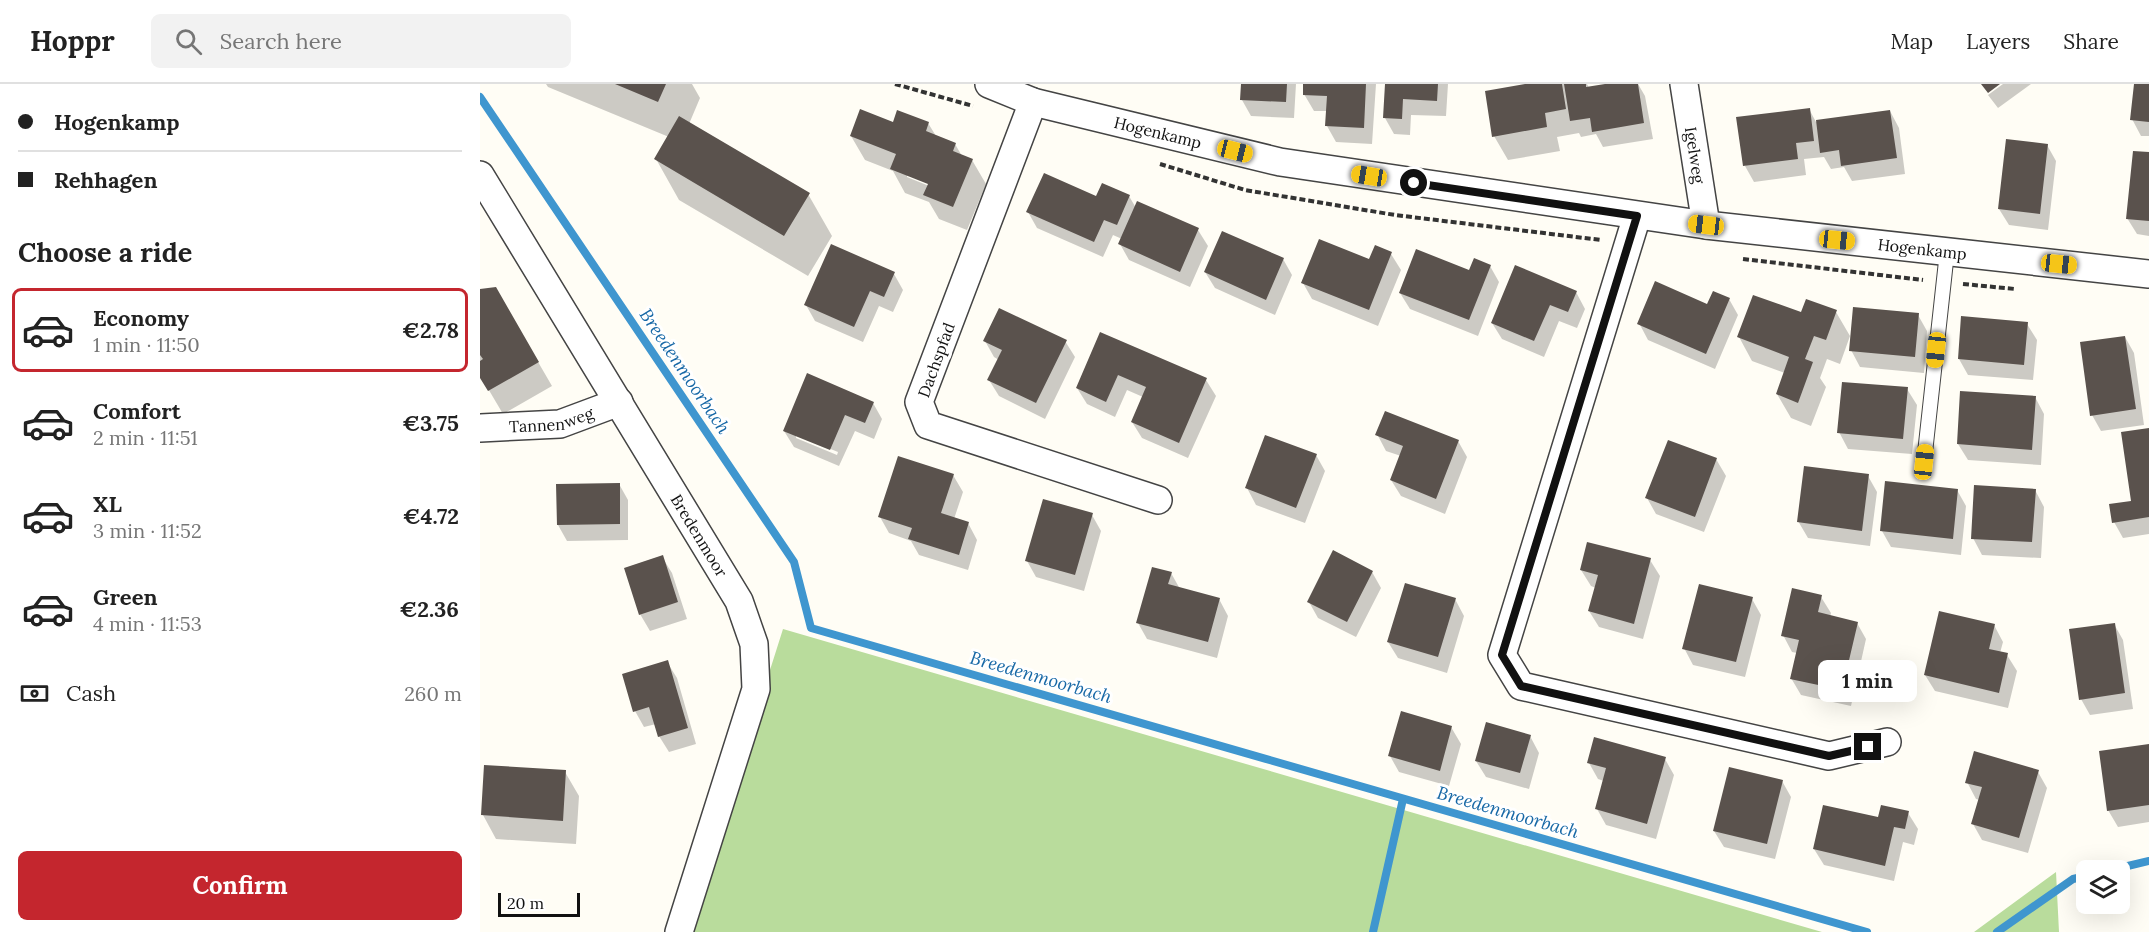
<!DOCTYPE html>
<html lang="en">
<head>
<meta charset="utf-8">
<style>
  :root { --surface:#fff; --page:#f2f2f2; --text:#222; --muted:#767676; --line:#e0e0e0; --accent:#c4262e }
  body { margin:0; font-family:Lora,serif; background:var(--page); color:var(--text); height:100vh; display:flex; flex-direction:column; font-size:22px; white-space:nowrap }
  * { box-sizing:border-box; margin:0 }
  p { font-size:20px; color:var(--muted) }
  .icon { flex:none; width:33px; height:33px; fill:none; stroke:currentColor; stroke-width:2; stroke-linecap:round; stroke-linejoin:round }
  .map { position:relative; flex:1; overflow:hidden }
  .panel { display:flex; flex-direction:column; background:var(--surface); width:480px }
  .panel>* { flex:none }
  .guide { display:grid; align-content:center; height:132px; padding:0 18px; background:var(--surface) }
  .fabs { position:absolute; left:1596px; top:776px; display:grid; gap:12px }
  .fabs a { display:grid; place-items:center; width:54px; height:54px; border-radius:9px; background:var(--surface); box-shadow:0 6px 24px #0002; font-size:30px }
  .scale { position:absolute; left:18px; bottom:15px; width:82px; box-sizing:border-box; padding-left:6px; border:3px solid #111; border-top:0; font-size:16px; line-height:21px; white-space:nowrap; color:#111; -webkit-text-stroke:4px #fff; paint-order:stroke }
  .end { position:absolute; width:27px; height:27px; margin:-14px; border:8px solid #111; background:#fff; box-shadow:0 0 0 3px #fff }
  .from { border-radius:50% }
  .bubble { position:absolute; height:42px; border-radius:9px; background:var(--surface); box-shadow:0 6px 24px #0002; font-size:20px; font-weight:800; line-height:42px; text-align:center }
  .car { position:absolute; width:18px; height:36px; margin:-18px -9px; border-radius:8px; box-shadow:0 0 4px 2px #0007; background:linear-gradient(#f5c518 24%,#345 0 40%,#f5c518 0 76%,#345 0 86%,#f5c518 0) }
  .guide b { display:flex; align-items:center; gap:21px; height:57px; font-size:22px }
  .guide b+b { border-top:2px solid var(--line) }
  .guide i { width:15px; height:15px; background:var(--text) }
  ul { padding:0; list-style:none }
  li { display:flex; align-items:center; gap:18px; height:84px; margin:0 12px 9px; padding:0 6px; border:3px solid transparent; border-radius:9px }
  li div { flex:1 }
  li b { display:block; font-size:22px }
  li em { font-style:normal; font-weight:800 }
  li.on { border-color:var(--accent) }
  li>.icon { width:54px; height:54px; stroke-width:1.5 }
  h2 { padding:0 18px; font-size:27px; line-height:72px }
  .pay { display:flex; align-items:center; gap:15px; height:66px; padding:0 18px; font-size:22px }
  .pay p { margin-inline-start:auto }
  .cta { display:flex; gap:12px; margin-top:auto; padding:12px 18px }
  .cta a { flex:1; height:69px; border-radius:9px; background:var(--accent); color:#fff; font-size:24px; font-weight:800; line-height:69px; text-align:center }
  header { display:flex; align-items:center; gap:36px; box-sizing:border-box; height:84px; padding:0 30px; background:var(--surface); border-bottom:2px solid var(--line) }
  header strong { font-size:28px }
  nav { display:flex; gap:33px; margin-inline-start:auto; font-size:21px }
  .search { width:420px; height:54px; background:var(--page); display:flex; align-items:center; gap:15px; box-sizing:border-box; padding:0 21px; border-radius:9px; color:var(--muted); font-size:22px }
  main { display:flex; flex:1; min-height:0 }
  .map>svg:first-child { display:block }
  .forest { fill:#b9dc9c }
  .shadow { fill:#0003; fill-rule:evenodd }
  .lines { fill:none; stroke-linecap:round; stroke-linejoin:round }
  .stream { stroke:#3f96cf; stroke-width:8 }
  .building { fill:#5a524d }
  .lane-casing { stroke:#444; stroke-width:16 }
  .street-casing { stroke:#444; stroke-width:30 }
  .path { stroke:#333; stroke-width:4; stroke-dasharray:6 3; stroke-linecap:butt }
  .lane { stroke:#fff; stroke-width:14 }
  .street { stroke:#fff; stroke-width:27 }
  .route { stroke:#111; stroke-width:8 }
  .labels { text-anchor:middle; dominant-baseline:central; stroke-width:6; stroke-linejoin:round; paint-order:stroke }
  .street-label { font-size:16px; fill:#111; stroke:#fff }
  .water-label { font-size:18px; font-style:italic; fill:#1768a6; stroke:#fff }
</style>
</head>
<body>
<header>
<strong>Hoppr</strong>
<div class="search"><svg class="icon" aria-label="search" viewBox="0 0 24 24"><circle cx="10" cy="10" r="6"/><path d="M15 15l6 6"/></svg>Search here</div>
<nav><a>Map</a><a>Layers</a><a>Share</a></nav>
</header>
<main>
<section class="panel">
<div class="guide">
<b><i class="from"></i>Hogenkamp</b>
<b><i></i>Rehhagen</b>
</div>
<h2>Choose a ride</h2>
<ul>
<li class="on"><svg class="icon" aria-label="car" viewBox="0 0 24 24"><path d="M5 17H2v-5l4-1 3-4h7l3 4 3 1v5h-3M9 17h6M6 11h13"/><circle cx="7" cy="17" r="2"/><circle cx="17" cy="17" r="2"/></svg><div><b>Economy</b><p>1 min · 11:50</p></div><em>€2.78</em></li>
<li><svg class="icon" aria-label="car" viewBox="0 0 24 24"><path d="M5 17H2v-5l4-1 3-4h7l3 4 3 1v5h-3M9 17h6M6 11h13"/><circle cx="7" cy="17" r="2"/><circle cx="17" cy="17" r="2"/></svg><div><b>Comfort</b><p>2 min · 11:51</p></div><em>€3.75</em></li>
<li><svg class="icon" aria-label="car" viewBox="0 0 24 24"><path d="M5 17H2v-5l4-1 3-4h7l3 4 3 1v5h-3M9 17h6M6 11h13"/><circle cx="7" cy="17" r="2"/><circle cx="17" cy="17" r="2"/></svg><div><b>XL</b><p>3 min · 11:52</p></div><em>€4.72</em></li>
<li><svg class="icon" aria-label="car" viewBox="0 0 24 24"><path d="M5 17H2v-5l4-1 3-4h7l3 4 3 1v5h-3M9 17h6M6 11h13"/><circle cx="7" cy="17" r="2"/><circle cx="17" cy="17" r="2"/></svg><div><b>Green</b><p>4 min · 11:53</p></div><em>€2.36</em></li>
</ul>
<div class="pay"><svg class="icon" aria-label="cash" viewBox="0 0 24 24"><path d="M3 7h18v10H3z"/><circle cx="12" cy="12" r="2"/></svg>Cash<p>260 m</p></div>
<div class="cta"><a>Confirm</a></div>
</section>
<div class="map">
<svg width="1669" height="848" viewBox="0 0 1669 848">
  <rect width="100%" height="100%" fill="#fffdf5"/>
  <!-- forest -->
  <path class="forest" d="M303,545L1342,848H207Z
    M1576,788L1579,848H1494Z"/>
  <!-- shadow -->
  <path class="shadow" d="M66,0H212L220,14L209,40L328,110L352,152L328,192L199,116L176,75L189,53L68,3Z
    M763,0H816L814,34L771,32L762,16Z
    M825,0H896L892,60L856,58L847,42V27H834L824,10Z
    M906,0H968L966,32L931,31L930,51L914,50L905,34Z
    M1054,0H1107L1109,4L1134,0H1158L1165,12L1173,55L1123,63L1116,50L1101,53L1099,49L1077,53L1080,67L1028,76L1014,52Z
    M1523,0H1551L1518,24L1508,11Z
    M1655,0H1669V52H1661L1652,35Z
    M1329,25L1336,38L1410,27L1419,44L1425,90L1372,97L1364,83L1351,85L1344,73L1324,75L1326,91L1274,98L1265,82Z
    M448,39L456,52L475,60L482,72L492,76L506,100L487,146L459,135L449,118L425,109L413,87L385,76L371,52L414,40ZM427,90L455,101L454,104L427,93Z
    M1567,61L1576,77L1568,146L1529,141L1519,125Z
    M1669,70V152L1657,150L1647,134Z
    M649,112L656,124L718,146L728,162L710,203L649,176L640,160L642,155L633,151L623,173L557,144L548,128L617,114Z
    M911,170L921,186L898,242L832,215L823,199Z
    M803,175L812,191L795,231L735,204L725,188Z
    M1010,182L1019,198L998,252L930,225L920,209Z
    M414,190L423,206L413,228L399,222L383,258L335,237L326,221Z
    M15,204L72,302L23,330L0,291V206Z
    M1096,208L1105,225L1097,244L1079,237L1064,273L1022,255L1012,239Z
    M1249,215L1258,231L1235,285L1168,256L1159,239Z
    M1356,228L1370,252L1360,280L1347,275L1340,294L1346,303L1331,342L1311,334L1297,310L1305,289L1272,277L1259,253L1322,230Z
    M1438,231L1447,247L1444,289L1380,283L1371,266Z
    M1547,240L1557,256L1553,296L1488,291L1479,275Z
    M621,250L726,296L736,312L708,374L662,354L652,338L663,313L647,306L635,333L607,320L597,304Z
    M1645,253L1654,269L1664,341L1621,347L1612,331Z
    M505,257H585L595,273L565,335L519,312L509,296L519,276L514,273Z
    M1427,305L1437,321L1432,370L1368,365L1359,348Z
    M1555,313L1564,330L1561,381L1488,376L1478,360Z
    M393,319L402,335L394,355L375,347L359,382L314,363L304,347ZM316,351L358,368L357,371L316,354Z
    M1669,345V450L1643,454L1634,438L1653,418Z
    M897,350L978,357L987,373L965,430L921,412L911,396L921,372L906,367Z
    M836,371L845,387L825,439L776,421L767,404Z
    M1236,375L1246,392L1224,448L1176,430L1167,414Z
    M473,391L483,408L474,435L488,439L497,456L488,486L439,471L431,457L409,449L400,433Z
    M1388,392L1397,408L1390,462L1328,454L1318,437Z
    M139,400L148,416V456L87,457L78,441Z
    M1477,406L1486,422L1481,471L1411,463L1402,447Z
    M1555,406L1564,423L1561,474L1502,471L1493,454Z
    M612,431L621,447L604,507L556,493L547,477Z
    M182,473L192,489L207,535L170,547L160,530Z
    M1170,476L1180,492L1163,555L1119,543L1109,527L1116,504L1111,502L1101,486Z
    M892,488L901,504L876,553L838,534L829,518Z
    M691,489L700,505L739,515L748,532L737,574L667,555L658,539Z
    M1341,513L1351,529L1350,533L1377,539L1386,555L1371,622L1321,611L1311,594L1317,569L1312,568L1303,551Z
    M975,515L984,532L967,589L918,574L908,558Z
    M1272,515L1281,531L1265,593L1213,581L1204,564Z
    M1634,540L1643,556L1653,625L1610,631L1601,615Z
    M1514,541L1523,558L1520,569L1527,571L1537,587L1528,624L1455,607L1445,591Z
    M187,578L197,594L216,660L189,668L179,652L176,640L164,643L155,627Z
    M971,643L981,660L969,702L919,688L910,672Z
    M1050,652L1059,669L1049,705L1006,693L996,677Z
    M1669,662V738L1638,743L1628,726Z
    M1185,675L1194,691L1176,755L1126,741L1117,725L1124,697L1118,695L1109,679Z
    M85,688L99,712L96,760L16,755L3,731Z
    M1558,688L1567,704L1548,769L1502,756L1493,740L1500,716L1496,715L1487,698Z
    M1302,697L1311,713L1295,775L1244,763L1234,747Z
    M1428,729L1438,745L1434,761L1423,758L1414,797L1344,781L1334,765L1399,735Z"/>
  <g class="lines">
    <!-- stream -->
    <path class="stream" d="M0,13L314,478L331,544L1387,848
      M1631,786L1669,777
      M893,848L923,715
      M1517,848L1593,795L1606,792"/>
  </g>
  <!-- building -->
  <path class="building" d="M135,0H186L178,18Z
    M761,0H807L806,18L760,16Z
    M823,0H886L884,44L845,42L847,12L823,11Z
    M905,0H958L957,17L923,15L922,35L903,34Z
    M1045,0H1082L1086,25L1065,29L1067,43L1012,53L1005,7Z
    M1084,0H1106V3L1125,0H1158L1164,39L1112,48L1110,34L1090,37Z
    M1501,0H1520L1508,9Z
    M1654,0H1669V38L1650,36Z
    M1330,24L1334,57L1316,59L1318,75L1263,82L1256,33Z
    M380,25L413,38L417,26L449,38L446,47L476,59L473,67L493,75L473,123L443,111L448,100L410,85L416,70L370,52Z
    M1410,26L1417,74L1361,82L1359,66L1340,69L1336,36Z
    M199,32L330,109L304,152L174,75Z
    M1526,55L1568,60L1560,130L1518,125Z
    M1653,67L1669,68V137L1646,135Z
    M564,89L616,112L622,99L650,111L637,141L624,136L614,158L546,128Z
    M657,117L719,144L700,188L638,160Z
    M742,147L804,174L786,216L724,188Z
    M839,155L889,175L895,161L912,168L889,226L821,199Z
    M351,160L415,188L404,213L390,207L374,243L324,221Z
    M936,165L989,186L994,174L1011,181L989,236L919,209Z
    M1035,181L1097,207L1088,228L1070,221L1054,257L1011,239Z
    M1175,197L1227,220L1233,207L1250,214L1226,270L1157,240Z
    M16,203L59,278L8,307L0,294V277L3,275L0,271V205Z
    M1273,211L1321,228L1326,215L1357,226L1346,256L1334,252L1325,275L1333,278L1318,319L1296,310L1309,273L1257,253Z
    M1373,223L1439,229L1435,273L1369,267Z
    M519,224L587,256L556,319L507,296L522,266L503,257Z
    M1481,232L1548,238L1544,281L1478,275Z
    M620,248L727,294L699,359L651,338L666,303L638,291L626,318L596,304Z
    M1645,252L1656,325L1610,332L1600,258Z
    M327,289L394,318L385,339L365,331L350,366L303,347Z
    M1362,298L1428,303L1423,355L1357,349Z
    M1480,307L1556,312L1552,366L1477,360Z
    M905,327L979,356L956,415L910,396L923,362L895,351Z
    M1669,344V433L1632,439L1629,420L1651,417L1641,348Z
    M785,351L837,370L816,424L765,404Z
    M1188,356L1237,374L1215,433L1165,414Z
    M418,372L474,390L461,429L489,438L479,471L428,455L432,444L398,433Z
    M1324,382L1389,390L1382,447L1317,438Z
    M1405,397L1478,405L1473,455L1400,447Z
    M140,399V440L77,441L76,400Z
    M1494,401L1556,405L1552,458L1491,455Z
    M563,415L613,429L595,491L545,477Z
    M1107,458L1171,474L1154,540L1108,527L1118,491L1100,486Z
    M853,466L893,487L867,538L827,518Z
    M183,471L198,518L159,531L144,484Z
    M672,483L692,488L688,500L740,514L728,558L656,539Z
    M925,499L976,514L958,573L907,558Z
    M1219,500L1273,513L1256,578L1202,565Z
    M1312,504L1342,511L1338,528L1378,538L1362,606L1310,595L1319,556L1301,552Z
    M1459,527L1515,540L1509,565L1528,569L1519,609L1444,591Z
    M1635,539L1645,609L1599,616L1589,545Z
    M188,576L208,644L178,653L169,623L153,628L142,590Z
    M921,627L972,642L960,687L908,672Z
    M1006,638L1051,651L1040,689L995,677Z
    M1114,653L1186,673L1167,740L1115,725L1126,684L1107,679Z
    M1669,660V721L1627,727L1619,667Z
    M1494,667L1559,686L1539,754L1491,740L1502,703L1485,699Z
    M4,681L86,686L83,737L1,731Z
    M1249,683L1303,696L1287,760L1233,747Z
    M1343,721L1398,733L1401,721L1429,727L1425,745L1414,743L1405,782L1333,765Z"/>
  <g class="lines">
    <!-- lane casing -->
    <g class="lane-casing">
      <path id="lane" d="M1444,378L1467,168"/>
    </g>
    <!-- street casing -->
    <g class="street-casing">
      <g id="street">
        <path id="s1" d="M509,0L553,18L800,78L1226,141L1669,190"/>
        <path id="s2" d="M1204,0L1226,141"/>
        <path d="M553,18L439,318L448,341L678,416"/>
        <path id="s3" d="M0,91L259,517L274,560L276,605L199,848"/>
        <path d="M1157,132L1022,571L1041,602L1349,672L1407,658"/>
        <path id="s4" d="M0,344L80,340L139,318"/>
      </g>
    </g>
    <!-- path -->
    <path class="path" d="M415,0L493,22
      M680,80L765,106L915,131L1121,156
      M1263,175L1443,196
      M1483,200L1535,205"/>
    <!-- lane -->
    <use href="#lane" class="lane"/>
    <!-- street -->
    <use href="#street" class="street"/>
  </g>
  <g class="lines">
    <!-- route -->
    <path class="route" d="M934,99L1157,132L1022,571L1041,602L1349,672L1388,663"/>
  </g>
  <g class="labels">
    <!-- street labels -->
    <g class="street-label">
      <text stroke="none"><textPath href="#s1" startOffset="176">Hogenkamp</textPath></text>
      <text stroke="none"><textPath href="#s2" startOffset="72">Igelweg</textPath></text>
      <text stroke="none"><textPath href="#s1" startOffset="950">Hogenkamp</textPath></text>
      <text transform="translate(456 276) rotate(-70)">Dachspfad</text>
      <text stroke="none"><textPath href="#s4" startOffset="72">Tannenweg</textPath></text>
      <text stroke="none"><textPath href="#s3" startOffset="422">Bredenmoor</textPath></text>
    </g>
    <!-- water labels -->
    <g class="water-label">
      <text transform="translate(205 287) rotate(56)">Breedenmoorbach</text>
      <text transform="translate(561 593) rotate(16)">Breedenmoorbach</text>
      <text transform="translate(1028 728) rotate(16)">Breedenmoorbach</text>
    </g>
  </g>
</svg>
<div class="fabs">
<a><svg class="icon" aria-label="layers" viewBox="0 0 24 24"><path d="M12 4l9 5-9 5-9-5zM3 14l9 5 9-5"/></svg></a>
</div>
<div class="scale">20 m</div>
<i class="end from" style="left:934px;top:99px"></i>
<i class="end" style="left:1388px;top:663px"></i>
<div class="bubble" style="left:1338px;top:576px;width:99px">1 min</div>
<i class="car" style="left:755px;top:67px;rotate:104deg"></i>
<i class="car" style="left:889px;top:92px;rotate:279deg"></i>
<i class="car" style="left:1226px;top:141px;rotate:277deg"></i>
<i class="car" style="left:1357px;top:156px;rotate:96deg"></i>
<i class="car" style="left:1579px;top:180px;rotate:96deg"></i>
<i class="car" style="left:1456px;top:266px;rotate:186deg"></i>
<i class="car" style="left:1444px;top:378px;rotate:6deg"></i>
</div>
</main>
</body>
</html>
